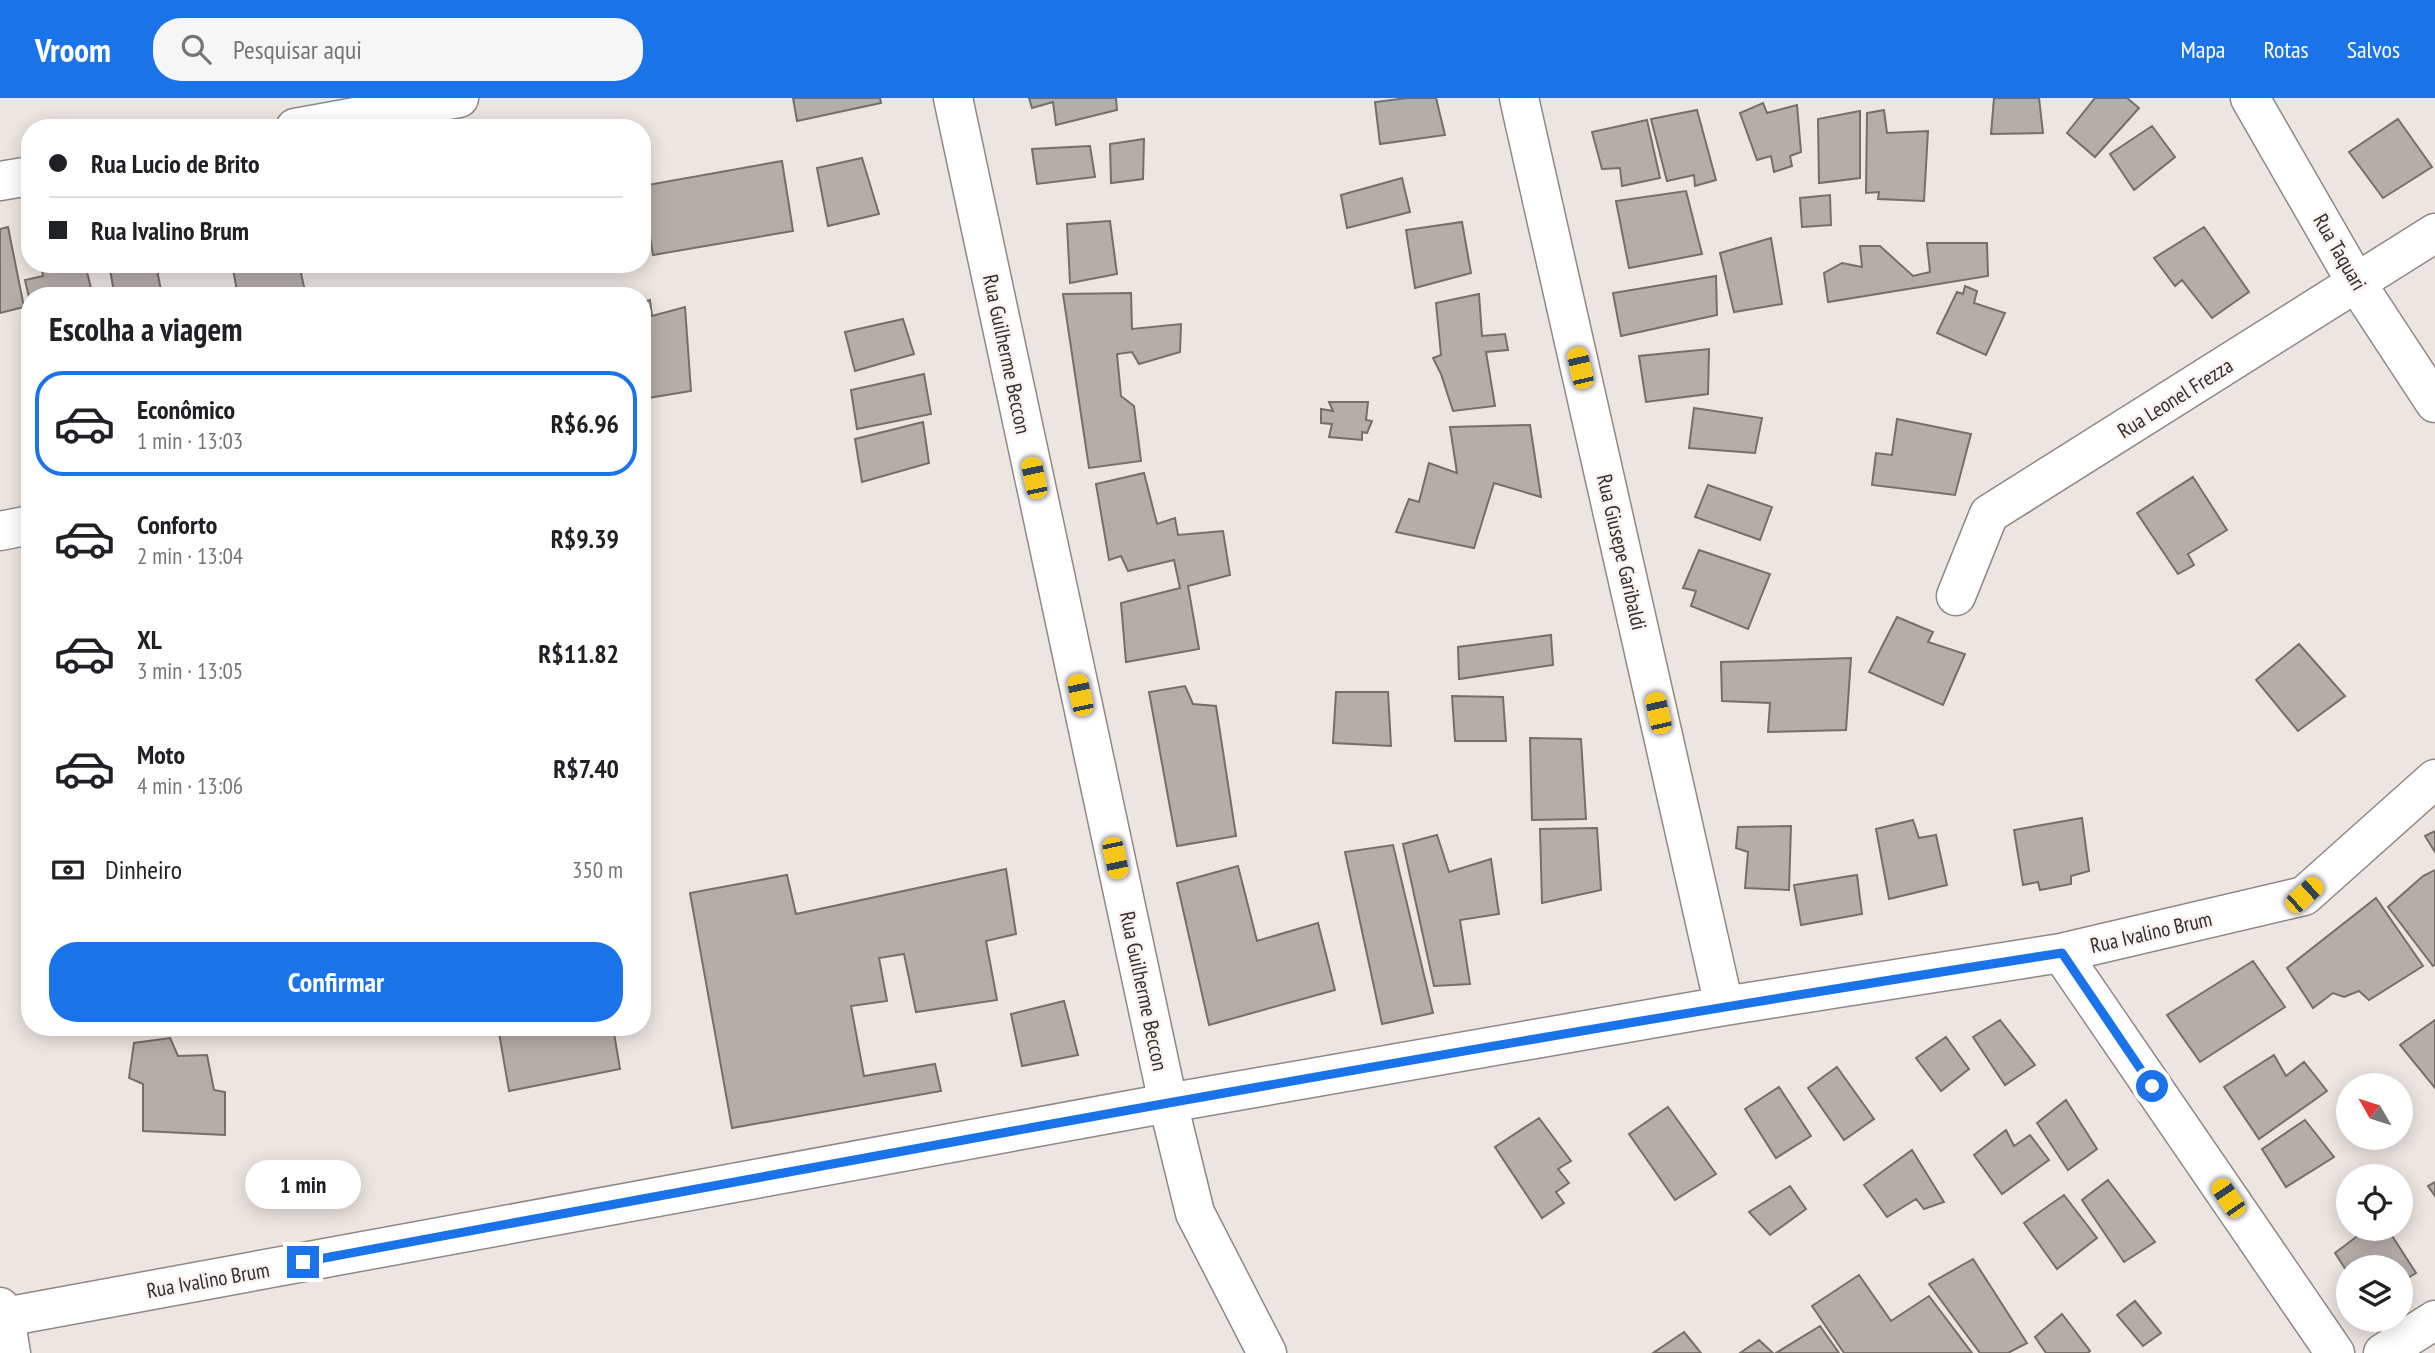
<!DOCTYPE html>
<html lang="pt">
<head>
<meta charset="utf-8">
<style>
  :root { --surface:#fff; --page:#f6f6f6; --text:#202124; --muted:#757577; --line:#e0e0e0; --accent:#1a73e8 }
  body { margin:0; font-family:"PT Sans Narrow",sans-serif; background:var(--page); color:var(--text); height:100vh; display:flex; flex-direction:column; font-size:26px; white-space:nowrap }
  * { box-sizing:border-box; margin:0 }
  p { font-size:23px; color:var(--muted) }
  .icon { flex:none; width:38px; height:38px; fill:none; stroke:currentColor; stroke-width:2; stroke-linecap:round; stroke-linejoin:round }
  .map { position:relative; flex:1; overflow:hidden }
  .details { position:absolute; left:21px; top:189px; width:630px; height:749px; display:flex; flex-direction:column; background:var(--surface); border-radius:28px; box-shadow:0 4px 18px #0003 }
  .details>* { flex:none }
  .banner { position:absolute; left:21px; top:21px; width:630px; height:154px; border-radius:28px; box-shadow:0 4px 18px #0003; display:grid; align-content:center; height:154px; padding:0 28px; background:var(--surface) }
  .needle { width:46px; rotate:309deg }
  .fabs { position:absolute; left:2336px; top:975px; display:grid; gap:14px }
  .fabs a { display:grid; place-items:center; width:77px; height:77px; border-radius:50%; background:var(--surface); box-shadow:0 4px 18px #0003; font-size:35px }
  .end { position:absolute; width:32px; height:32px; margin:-16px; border:9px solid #1a73e8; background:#fff; box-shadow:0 0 0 4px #fff }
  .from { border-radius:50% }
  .bubble { position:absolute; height:49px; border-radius:24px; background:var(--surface); box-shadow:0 4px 18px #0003; font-size:23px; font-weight:800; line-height:49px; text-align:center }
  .car { position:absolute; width:21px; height:42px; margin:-21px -10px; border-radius:9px; box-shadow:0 0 5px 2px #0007; background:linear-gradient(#f5c518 24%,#345 0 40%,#f5c518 0 76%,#345 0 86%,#f5c518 0) }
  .banner b { display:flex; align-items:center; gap:24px; height:66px; font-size:26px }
  .banner b+b { border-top:2px solid var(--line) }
  .banner i { width:18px; height:18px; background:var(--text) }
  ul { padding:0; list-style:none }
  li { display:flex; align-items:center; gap:21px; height:105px; margin:0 14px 10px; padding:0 14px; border:4px solid transparent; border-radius:28px }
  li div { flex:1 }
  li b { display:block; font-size:26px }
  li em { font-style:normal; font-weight:800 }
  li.selected { border-color:var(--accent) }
  li>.icon { width:63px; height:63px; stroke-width:1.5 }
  h2 { padding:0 28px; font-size:32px; line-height:84px }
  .pay { display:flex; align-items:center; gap:18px; height:77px; padding:0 28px; font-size:26px }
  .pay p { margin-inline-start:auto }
  .cta { display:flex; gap:14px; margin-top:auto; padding:14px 28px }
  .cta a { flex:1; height:80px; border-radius:28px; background:var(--accent); color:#fff; font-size:28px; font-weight:800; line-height:80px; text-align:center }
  header { display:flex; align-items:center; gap:42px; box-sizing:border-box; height:98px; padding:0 35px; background:var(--accent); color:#fff }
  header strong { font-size:33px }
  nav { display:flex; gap:38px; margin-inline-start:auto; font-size:24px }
  .search { width:490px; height:63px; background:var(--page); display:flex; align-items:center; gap:18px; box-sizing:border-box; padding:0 24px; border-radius:28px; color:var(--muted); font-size:26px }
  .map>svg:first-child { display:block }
  .building { fill:#b4ada9; stroke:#756e6b; stroke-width:2 }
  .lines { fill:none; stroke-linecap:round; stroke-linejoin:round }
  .minor-casing { stroke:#8f8885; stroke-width:41 }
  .major-casing { stroke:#8f8885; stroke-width:41 }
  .minor { stroke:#fff; stroke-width:38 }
  .major { stroke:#fff; stroke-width:38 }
  .route { stroke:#1a73e8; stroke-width:9 }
  .labels { text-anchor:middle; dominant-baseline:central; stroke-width:5; stroke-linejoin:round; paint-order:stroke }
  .street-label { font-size:21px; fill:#33302f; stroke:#f9f2ee }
</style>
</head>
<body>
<header>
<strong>Vroom</strong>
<div class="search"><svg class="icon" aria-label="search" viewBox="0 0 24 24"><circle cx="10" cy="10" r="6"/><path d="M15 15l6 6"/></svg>Pesquisar aqui</div>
<nav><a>Mapa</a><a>Rotas</a><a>Salvos</a></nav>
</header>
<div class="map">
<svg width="2435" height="1255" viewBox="0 0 2435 1255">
  <rect width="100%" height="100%" fill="#ece5e1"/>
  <!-- building -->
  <path class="building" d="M793,0H880L881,5L797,23Z
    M1029,0H1116L1117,12L1056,27L1053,4L1032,10Z
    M1408,0H1436L1445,37L1380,46L1375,4Z
    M1994,0H2039L2043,35L1991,36Z
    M2095,0H2127L2139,10L2095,59L2067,35Z
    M1763,5L1767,15L1797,7L1801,54L1790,58L1792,68L1774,74L1771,58L1757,62L1740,15Z
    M1697,12L1716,82L1695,88L1694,77L1667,83L1651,21Z
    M1884,12L1887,35L1928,33L1924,103L1878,101L1879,94L1866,95L1867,15Z
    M1860,13V80L1819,85L1818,21Z
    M2398,21L2432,69L2383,100L2349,54Z
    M1647,22L1660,80L1622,88L1620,70L1602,71L1592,34Z
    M2152,28L2175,59L2134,92L2110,56Z
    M1144,41L1143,81L1111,85L1110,46Z
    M1090,48L1095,79L1037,86L1032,51Z
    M862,60L879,116L828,128L817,70Z
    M782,63L793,133L653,157L642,88Z
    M1402,80L1410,114L1347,130L1341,97Z
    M1686,93L1702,156L1629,170L1616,103Z
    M1830,97L1831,127L1802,129L1800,100Z
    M1110,123L1117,176L1070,185L1067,126Z
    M1462,124L1471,175L1415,190L1406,132Z
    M8,129L24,209L0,215V131Z
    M2204,129L2249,194L2212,220L2182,182L2175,188L2154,160Z
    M1771,140L1782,206L1734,214L1720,155Z
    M1927,145H1987L1988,178L1828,204L1824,175L1842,165L1862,169L1860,148H1880L1913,178L1930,174Z
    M41,166H85L93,198H30V204L25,182L43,178Z
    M109,166H156L162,198H102L114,194Z
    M232,166H299L306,198H238Z
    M1716,178L1717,217L1621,238L1613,195Z
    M1965,188L1977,193L1974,205L2005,215L1986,257L1937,235L1957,194L1963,196Z
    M1131,195L1132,231L1181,226L1180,254L1139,266L1132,254L1117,256L1121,298L1134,308L1141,363L1089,370L1063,196Z
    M1479,196L1482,238L1505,236L1508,252L1486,254L1495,308L1453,313L1441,276L1433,260L1441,257L1436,205Z
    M650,202L652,218L685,209L691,293L642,301V204Z
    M903,221L914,256L855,273L845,234Z
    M1709,251L1708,296L1646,304L1639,258Z
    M924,276L931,316L857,331L851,292Z
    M1329,304H1368L1366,322L1372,323L1367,335L1362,334V342L1329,339L1332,326L1321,325V311L1333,313Z
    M1694,310L1762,320L1755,355L1689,350Z
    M1897,321L1971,336L1955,397L1872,387L1876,355L1892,357Z
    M923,324L929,365L862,384L855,341Z
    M1530,327L1541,399L1494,385L1474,450L1396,434L1409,401L1419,404L1429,365L1457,375L1450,329Z
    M1144,375L1157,426L1175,420L1178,437L1223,433L1230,477L1188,488L1199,551L1126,564L1121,505L1180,490L1174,462L1128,473L1121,458L1109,462L1096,386Z
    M2193,379L2227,432L2188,456L2194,467L2178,476L2137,415Z
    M1708,387L1772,409L1760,442L1695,419Z
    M1699,452L1770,476L1748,531L1691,508L1696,493L1683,490Z
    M1897,519L1933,534L1928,544L1965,556L1943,607L1869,574Z
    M1551,537L1553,567L1459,581L1458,549Z
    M2299,546L2345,598L2298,633L2256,582Z
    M1851,560L1846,632L1768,634L1770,605L1722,603L1721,564Z
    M1185,588L1193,606L1216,608L1236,738L1177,748L1149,594Z
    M1336,594H1388L1391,648L1333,645Z
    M1452,598L1503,599L1506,643H1455Z
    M1530,640L1581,641L1586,721L1532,722Z
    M2082,720L2089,773L2071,778V786L2040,792L2038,784L2023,787L2014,732Z
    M1913,722L1919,740L1936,737L1947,787L1889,801L1876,731Z
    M1791,728L1789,792L1745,790L1748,754L1736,750L1738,729Z
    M1597,730L1601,792L1542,805L1540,731Z
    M2435,733V754L2425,738Z
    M1437,737L1449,774L1491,761L1499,816L1460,822L1470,886L1434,888L1403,746Z
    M1393,747L1433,915L1382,926L1345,754Z
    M1238,768L1257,843L1318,825L1335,892L1209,927L1177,785Z
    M1006,771L1016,836L986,843L997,902L916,914L904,856L879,860L887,903L851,908L864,978L935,966L941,993L732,1030L690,795L787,777L796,816Z
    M2435,772V867L2433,868L2388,809L2423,778Z
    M1857,777L1862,816L1801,827L1794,787Z
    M2376,800L2423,868L2369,902L2359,893L2344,899L2333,895L2313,910L2287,870Z
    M2253,863L2285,909L2200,964L2167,917Z
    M1064,903L1078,957L1022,968L1011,916Z
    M2000,922L2035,967L2005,987L1973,939Z
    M2435,922V990L2400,947Z
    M498,929H613L620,971L509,993Z
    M1946,939L1969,971L1941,993L1916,960Z
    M170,940L178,958L207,957L214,992L225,994V1037L143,1033V986L129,980L134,945Z
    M2274,957L2286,978L2304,964L2327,993L2259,1041L2224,989Z
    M1837,969L1874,1021L1844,1042L1808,990Z
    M1779,989L1811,1038L1776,1060L1745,1011Z
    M2066,1002L2097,1051L2068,1072L2037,1025Z
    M1668,1009L1716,1076L1675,1102L1629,1036Z
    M1539,1020L1571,1063L1558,1071L1569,1085L1556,1094L1564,1105L1542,1120L1495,1049Z
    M2305,1022L2334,1059L2286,1089L2262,1051Z
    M2006,1032L2014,1048L2030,1037L2049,1062L2002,1096L1974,1057Z
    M1912,1052L1944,1104L1924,1111L1916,1101L1887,1119L1864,1087Z
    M2108,1082L2155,1144L2124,1164L2082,1102Z
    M2435,1084V1098L2428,1088Z
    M1790,1088L1806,1111L1770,1137L1749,1114Z
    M2064,1097L2097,1140L2057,1171L2024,1125Z
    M2368,1130H2387L2416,1175L2401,1184V1169H2348V1175L2335,1155Z
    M1973,1161L2027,1245L2008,1255H1980L1929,1186Z
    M1859,1177L1891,1223L1929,1198L1972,1255H1844L1812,1208Z
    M2135,1203L2161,1235L2143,1248L2117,1217Z
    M2062,1216L2090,1253L2088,1255H2046L2035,1239Z
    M1820,1228L1839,1255H1776Z
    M1684,1234L1701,1255H1653Z
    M1759,1242L1773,1255H1740Z"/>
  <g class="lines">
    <!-- minor casing -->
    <g class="minor-casing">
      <path id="minor" d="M953,0L1168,1005L1195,1115L1267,1255
        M1519,0L1724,908
        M2250,0L2357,186L2435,305
        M295,30L459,0
        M0,83L30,78
        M0,433L30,427
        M1956,498L1989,416L2435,135
        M2061,855L2335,1255
        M5,1219L1168,1005L1724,908L2061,855L2304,798L2435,681
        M2383,1255L2435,1222"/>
    </g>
    <!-- major casing -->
    <g class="major-casing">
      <path id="major" d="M0,1209L5,1219L11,1255"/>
    </g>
    <!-- minor -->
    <use href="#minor" class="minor"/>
    <!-- major -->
    <use href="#major" class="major"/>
  </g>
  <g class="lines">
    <!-- route -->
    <path class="route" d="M303,1164C888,1055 1473,946 2062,855L2152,988"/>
  </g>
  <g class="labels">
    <!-- street labels -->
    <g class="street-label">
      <text transform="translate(2340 154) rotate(60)">Rua Taquari</text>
      <text transform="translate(1007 256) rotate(78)">Rua Guilherme Beccon</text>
      <text transform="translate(2175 300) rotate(-32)">Rua Leonel Frezza</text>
      <text transform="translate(1622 454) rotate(77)">Rua Giusepe Garibaldi</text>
      <text transform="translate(2151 834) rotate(-13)">Rua Ivalino Brum</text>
      <text transform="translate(1144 893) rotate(78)">Rua Guilherme Beccon</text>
      <text transform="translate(208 1182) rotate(-10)">Rua Ivalino Brum</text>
    </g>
  </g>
</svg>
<div class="fabs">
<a><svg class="needle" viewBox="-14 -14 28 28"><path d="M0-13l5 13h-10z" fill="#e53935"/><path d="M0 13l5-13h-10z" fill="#757577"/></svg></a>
<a><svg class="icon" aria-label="locate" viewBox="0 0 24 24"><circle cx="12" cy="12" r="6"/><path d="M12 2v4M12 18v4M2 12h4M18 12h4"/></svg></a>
<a><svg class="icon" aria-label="layers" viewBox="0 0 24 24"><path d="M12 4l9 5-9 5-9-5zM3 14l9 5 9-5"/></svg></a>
</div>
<i class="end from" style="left:2152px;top:988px"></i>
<i class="end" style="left:303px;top:1164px"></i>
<div class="bubble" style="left:245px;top:1062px;width:116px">1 min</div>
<i class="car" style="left:1580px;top:270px;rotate:347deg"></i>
<i class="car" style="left:1034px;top:380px;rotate:348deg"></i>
<i class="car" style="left:1080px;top:597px;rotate:348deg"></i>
<i class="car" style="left:1658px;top:615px;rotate:347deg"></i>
<i class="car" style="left:1115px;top:760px;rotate:168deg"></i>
<i class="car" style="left:2304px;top:797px;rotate:48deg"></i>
<i class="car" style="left:2228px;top:1100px;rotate:326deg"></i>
<div class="banner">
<b><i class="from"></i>Rua Lucio de Brito</b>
<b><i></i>Rua Ivalino Brum</b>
</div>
<section class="details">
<h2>Escolha a viagem</h2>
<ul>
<li class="selected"><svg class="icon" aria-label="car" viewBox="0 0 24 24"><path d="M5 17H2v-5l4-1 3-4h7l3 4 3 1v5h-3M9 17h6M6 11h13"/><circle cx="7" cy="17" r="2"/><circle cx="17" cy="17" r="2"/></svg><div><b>Econômico</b><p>1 min · 13:03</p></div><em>R$6.96</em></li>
<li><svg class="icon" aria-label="car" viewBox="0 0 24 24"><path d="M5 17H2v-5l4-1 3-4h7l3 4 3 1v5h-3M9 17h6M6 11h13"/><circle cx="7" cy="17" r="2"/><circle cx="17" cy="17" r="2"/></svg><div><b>Conforto</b><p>2 min · 13:04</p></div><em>R$9.39</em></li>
<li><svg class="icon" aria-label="car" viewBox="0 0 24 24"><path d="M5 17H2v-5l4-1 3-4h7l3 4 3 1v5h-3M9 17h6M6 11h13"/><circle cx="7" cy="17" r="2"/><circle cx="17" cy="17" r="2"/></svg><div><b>XL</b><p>3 min · 13:05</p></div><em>R$11.82</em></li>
<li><svg class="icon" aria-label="car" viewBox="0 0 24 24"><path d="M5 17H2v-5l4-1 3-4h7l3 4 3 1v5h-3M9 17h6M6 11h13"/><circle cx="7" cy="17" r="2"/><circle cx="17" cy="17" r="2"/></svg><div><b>Moto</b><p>4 min · 13:06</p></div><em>R$7.40</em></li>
</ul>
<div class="pay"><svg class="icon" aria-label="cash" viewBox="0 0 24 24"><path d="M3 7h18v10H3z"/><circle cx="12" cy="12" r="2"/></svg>Dinheiro<p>350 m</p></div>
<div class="cta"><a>Confirmar</a></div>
</section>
</div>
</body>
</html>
